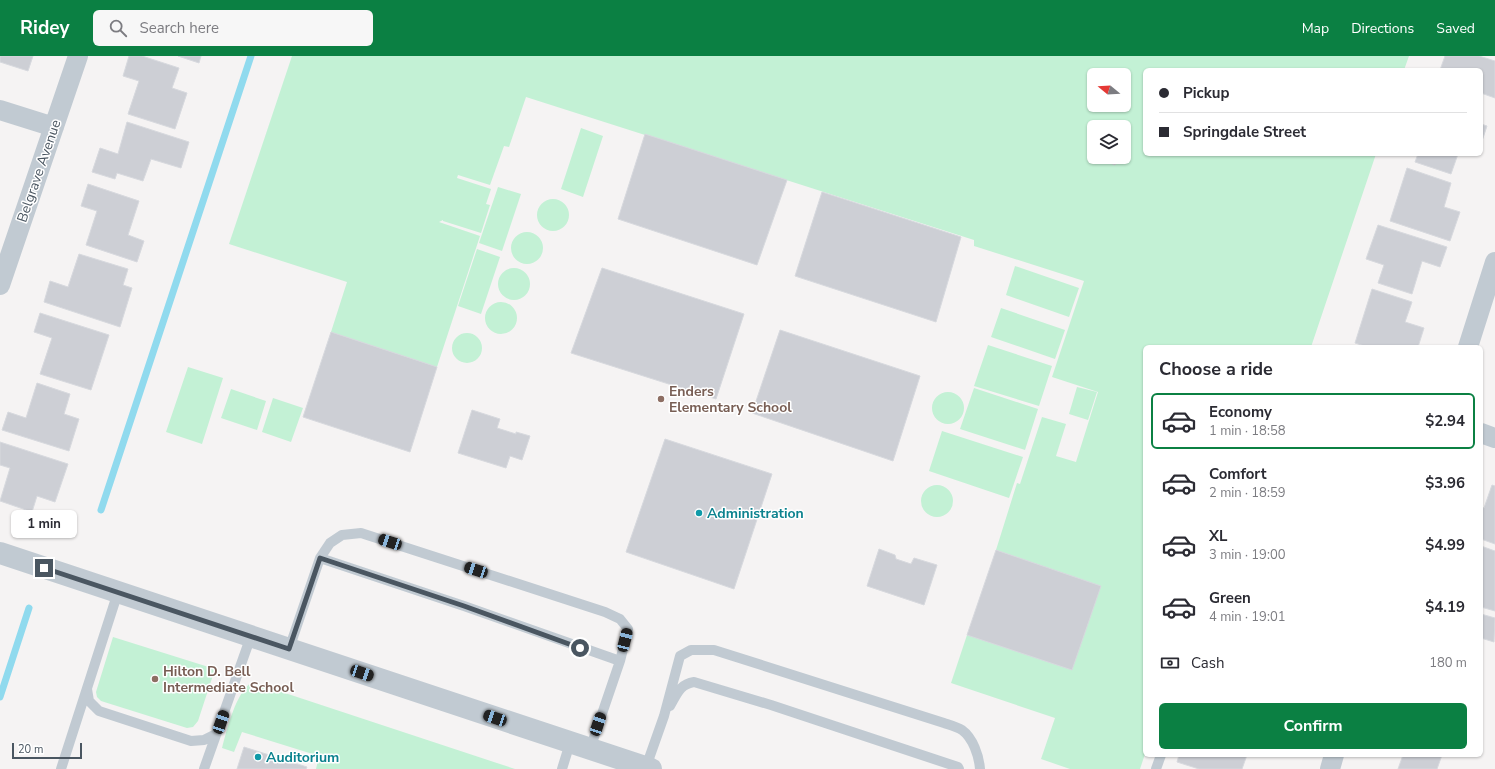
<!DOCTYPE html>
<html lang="en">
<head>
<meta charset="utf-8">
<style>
  :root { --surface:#fff; --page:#f7f7f7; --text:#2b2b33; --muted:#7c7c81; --line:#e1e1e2; --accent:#0b8043 }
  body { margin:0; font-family:"Nunito Sans",sans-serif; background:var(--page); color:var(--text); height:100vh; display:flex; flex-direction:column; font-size:15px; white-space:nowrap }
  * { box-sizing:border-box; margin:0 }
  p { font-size:13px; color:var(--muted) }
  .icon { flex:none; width:22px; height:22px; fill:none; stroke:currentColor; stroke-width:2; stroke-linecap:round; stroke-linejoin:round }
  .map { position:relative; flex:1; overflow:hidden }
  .panel { position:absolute; left:1143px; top:289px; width:340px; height:412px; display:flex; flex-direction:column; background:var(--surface); border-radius:6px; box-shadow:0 1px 3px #0004 }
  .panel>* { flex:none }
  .guide { position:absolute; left:1143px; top:12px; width:340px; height:88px; border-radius:6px; box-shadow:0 1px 3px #0004; display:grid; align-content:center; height:88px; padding:0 16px; background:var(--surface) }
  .needle { width:26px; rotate:288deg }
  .fabs { position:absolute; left:1087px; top:12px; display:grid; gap:8px }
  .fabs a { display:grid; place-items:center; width:44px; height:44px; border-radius:6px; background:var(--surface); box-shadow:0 1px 3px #0004; font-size:20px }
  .scale { position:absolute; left:12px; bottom:10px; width:70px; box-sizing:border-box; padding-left:4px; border:2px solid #4a5661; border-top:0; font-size:11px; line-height:14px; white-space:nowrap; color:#4a5661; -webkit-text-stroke:3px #fff; paint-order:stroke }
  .end { position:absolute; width:18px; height:18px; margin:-9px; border:5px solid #4a5661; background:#fff; box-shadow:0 0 0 2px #fff }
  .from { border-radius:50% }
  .bubble { position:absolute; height:28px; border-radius:6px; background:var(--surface); box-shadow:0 1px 3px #0004; font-size:13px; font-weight:700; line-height:28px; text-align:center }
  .car { position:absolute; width:12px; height:24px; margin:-12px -6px; border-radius:5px; box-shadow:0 0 3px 1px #0007; background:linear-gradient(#222 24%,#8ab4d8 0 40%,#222 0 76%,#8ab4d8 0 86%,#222 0) }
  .guide b { display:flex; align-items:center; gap:14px; height:38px; font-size:15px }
  .guide b+b { border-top:1px solid var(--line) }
  .guide i { width:10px; height:10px; background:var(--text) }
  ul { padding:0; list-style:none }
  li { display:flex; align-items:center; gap:12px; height:56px; margin:0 8px 6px; padding:0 8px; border:2px solid transparent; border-radius:6px }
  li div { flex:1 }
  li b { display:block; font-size:15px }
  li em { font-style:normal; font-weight:700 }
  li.on { border-color:var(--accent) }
  li>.icon { width:36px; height:36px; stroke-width:1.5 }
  h2 { padding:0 16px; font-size:18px; line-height:48px }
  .pay { display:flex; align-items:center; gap:10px; height:44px; padding:0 16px; font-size:15px }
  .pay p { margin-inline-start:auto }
  .button { display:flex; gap:8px; margin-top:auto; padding:8px 16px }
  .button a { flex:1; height:46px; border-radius:6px; background:var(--accent); color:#fff; font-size:16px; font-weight:700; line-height:46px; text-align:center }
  header { display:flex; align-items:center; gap:24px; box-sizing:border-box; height:56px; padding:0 20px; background:var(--accent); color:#fff }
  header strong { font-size:19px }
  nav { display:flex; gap:22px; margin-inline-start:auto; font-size:14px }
  .search { width:280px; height:36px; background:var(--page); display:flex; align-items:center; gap:10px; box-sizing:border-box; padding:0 14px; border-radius:6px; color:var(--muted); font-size:15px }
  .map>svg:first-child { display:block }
  .green { fill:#c3f1d5; fill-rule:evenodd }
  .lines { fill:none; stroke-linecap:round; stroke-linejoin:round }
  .stream { stroke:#90daee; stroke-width:7 }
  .building { fill:#cdcfd5; stroke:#d7d9de }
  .service { stroke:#c1cad2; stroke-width:10 }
  .minor { stroke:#c1cad2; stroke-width:20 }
  .tertiary { stroke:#c1cad2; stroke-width:22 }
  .route { stroke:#4a5661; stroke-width:5 }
  .education-dot { fill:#8d6e63; stroke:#fff; stroke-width:1.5 }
  .culture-dot { fill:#0f9aa8; stroke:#fff; stroke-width:1.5 }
  .labels { text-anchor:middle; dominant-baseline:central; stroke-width:3; stroke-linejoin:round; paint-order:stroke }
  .street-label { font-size:14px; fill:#4a5661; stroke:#fff }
  .education-label { font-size:14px; font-weight:bold; fill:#785e54; stroke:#fff; text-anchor:start }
  .culture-label { font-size:14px; font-weight:bold; fill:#0d838f; stroke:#fff; text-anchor:start }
</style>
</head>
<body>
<header>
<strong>Ridey</strong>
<div class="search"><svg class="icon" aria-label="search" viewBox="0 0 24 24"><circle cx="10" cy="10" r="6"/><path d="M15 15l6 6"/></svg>Search here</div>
<nav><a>Map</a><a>Directions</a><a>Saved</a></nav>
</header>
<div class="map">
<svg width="1495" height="713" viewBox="0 0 1495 713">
  <rect width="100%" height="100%" fill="#f5f3f3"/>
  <!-- green -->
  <path class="green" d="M292,0H1409L1404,14H1145V98H1376L1311,291H1145V698L1140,713H1070L1041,703L1055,662L951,627L967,579L1100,530L996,494L1017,427L1020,428L1042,361L1066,368L1056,400L1076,406L1098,336L1052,321L1084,225L974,190V184L526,41L509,91L504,90L490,129L458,119L457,122L491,133L486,148L490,149L481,177L443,165V164L439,166L480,180L437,311L331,276L347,226L229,188ZM1094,19H1124V49H1094ZM1094,71H1124V101H1094Z
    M581,72L603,80L583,141L561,133Z
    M498,131L521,138L502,195L479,187Z
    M537 159a16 16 0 1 1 32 0a16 16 0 1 1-32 0Z
    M511 192a16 16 0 1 1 32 0a16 16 0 1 1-32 0Z
    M477,193L500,201L481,258L458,250Z
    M1015,210L1079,232L1069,261L1006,239Z
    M498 228a16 16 0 1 1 32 0a16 16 0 1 1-32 0Z
    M485 262a16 16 0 1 1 32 0a16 16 0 1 1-32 0Z
    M1001,252L1065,274L1055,303L991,281Z
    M452 292a15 15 0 1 1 30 0a15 15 0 1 1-30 0Z
    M988,289L1052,310L1039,350L974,330Z
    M188,311L223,322L202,388L166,376Z
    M1077,331L1097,336L1088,364L1069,358Z
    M974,332L1038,353L1025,394L960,373Z
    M231,333L266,345L257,374L221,362Z
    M932 352a16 16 0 1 1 32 0a16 16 0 1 1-32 0Z
    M273,342L303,352L291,386L262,376Z
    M942,375L1023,401L1009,442L929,415Z
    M921 445a16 16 0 1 1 32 0a16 16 0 1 1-32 0Z
    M113,581L215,613L198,665L193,671L187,672L101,645L97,641L96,636Z
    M252,626L515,713H316L319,700L242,676L234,696L222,692C227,673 236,636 252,626Z"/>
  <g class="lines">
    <!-- stream -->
    <path class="stream" d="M101,454L251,0
      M0,641L29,552"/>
  </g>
  <!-- building -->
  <path class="building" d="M0,0H33L28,15L0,6Z
    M129,0H142L179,12L172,32L187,37L175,73L128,58L139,25L123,20Z
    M178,0H201L199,7Z
    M1445,0H1479L1495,5V42L1481,37V14H1440Z
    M127,66L189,86L181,112L151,103L143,125L117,117L115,123L92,116L100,92L118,98Z
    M1481,68L1487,70L1481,88Z
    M645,78L787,124L757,209L618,163Z
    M1418,98H1458L1451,118L1415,106Z
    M1106,101H1118L1115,109L1105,105Z
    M1407,112L1451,127L1444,151L1460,156L1450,185L1390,165Z
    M88,128L139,145L128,179L144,185L137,206L86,189L97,155L81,150Z
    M822,136L961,181L936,266L795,220Z
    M1378,169L1447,191L1440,211L1422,205L1412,238L1378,227L1384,209L1366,203Z
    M79,198L128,213L123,229L132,232L120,271L44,246L50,225L68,231Z
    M602,212L744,258L716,343L571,297Z
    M1372,233L1412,246L1405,266L1424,272L1418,291H1368L1355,287Z
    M40,257L109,279L91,334L40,318L52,282L34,276Z
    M780,274L920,320L893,405L752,357Z
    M331,276L437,311L410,396L303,361Z
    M37,327L70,338L64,358L79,363L69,395L2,374L8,356L26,362Z
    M472,354L500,363L497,372L516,378V376L530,380L522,404L510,400L506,412L458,397Z
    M665,383L772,418L734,533L626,496Z
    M0,386L68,408L55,446L37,440L32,456L0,445L10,412L0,409Z
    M1492,429L1495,430V488L1481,483V451L1484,452Z
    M1481,490L1495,495V555L1481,551Z
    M879,493L895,499L896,503L911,508L914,502L937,509L924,549L867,530Z
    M996,494L1101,530L1072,614L967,579Z
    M1481,558L1495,562L1494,586L1481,582Z
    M244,691L307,711L306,713H237Z
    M1179,699H1247L1242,713H1199L1177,706Z
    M1403,699H1442L1437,713H1398Z"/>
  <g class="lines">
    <!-- service -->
    <path class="service" d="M320,502L464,550L620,605L590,693
      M289,593L320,502L330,487L342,479L361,477L605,556L620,563L628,573L620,605
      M87,633L89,645L99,655L191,685L204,684L216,678
      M670,650C677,638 680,628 694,626L771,649L958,711L959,713
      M646,711L664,660L680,600L691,594H714L944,667C950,669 957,671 962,674C973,682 979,700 980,713
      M61,713L118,536
      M204,713L251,580
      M562,713L570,687
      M1156,713L1161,699"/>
    <!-- minor -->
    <path class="minor" d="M0,54L54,71
      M0,229L78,0
      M1468,291L1495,206
      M1481,377L1495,382
      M1330,713L1334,699"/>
    <!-- tertiary -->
    <path class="tertiary" d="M0,497L651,713"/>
  </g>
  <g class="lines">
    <!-- route -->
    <path class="route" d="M44,512L289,593L320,502L464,550L580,592"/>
  </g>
  <!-- markers -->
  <g class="education-dot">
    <circle cx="661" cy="343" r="4"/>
    <circle cx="155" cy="623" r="4"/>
  </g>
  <g class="culture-dot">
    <circle cx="699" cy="457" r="4"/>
    <circle cx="258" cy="701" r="4"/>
  </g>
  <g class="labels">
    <!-- street labels -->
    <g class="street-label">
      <text transform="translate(39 115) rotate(-71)">Belgrave Avenue</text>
    </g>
    <!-- education labels -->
    <g class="education-label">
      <text x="669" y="335">Enders<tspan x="669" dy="16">Elementary School</tspan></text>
      <text x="163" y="615">Hilton D. Bell<tspan x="163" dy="16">Intermediate School</tspan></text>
    </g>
    <!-- culture labels -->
    <g class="culture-label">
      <text x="707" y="457">Administration</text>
      <text x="266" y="701">Auditorium</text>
    </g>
  </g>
</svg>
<div class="fabs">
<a><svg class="needle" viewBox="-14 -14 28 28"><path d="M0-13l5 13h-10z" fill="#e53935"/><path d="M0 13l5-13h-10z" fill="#7c7c81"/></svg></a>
<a><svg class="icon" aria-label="layers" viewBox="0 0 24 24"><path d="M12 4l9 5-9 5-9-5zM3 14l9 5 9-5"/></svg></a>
</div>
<div class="scale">20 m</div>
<i class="end from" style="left:580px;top:592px"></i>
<i class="end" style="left:44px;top:512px"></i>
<div class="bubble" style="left:11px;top:454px;width:66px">1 min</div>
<i class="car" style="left:390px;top:486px;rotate:288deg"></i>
<i class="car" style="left:476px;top:514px;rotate:288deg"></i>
<i class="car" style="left:625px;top:584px;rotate:14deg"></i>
<i class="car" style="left:362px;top:617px;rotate:109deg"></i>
<i class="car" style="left:495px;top:662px;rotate:289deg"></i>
<i class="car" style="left:221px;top:666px;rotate:19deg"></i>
<i class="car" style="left:598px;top:668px;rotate:18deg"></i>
<div class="guide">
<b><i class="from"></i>Pickup</b>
<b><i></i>Springdale Street</b>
</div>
<section class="panel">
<h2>Choose a ride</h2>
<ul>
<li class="on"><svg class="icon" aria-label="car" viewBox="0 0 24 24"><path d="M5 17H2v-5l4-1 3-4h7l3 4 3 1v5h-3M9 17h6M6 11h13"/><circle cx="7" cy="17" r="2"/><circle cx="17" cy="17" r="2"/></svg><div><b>Economy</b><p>1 min · 18:58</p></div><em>$2.94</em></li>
<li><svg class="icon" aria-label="car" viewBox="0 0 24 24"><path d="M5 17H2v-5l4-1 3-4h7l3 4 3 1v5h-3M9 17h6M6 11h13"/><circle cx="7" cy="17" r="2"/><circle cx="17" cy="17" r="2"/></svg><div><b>Comfort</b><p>2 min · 18:59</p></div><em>$3.96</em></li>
<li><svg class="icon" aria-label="car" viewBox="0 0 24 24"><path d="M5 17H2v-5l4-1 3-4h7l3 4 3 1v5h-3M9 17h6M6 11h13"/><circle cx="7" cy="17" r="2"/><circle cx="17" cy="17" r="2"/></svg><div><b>XL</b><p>3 min · 19:00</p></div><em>$4.99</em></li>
<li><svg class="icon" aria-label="car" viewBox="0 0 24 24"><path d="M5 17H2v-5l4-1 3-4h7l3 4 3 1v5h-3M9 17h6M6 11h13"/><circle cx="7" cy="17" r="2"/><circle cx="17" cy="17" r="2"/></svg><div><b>Green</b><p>4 min · 19:01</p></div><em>$4.19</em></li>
</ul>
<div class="pay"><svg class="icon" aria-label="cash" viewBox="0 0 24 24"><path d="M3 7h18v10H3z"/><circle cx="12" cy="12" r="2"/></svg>Cash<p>180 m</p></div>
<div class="button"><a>Confirm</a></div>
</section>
</div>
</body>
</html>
